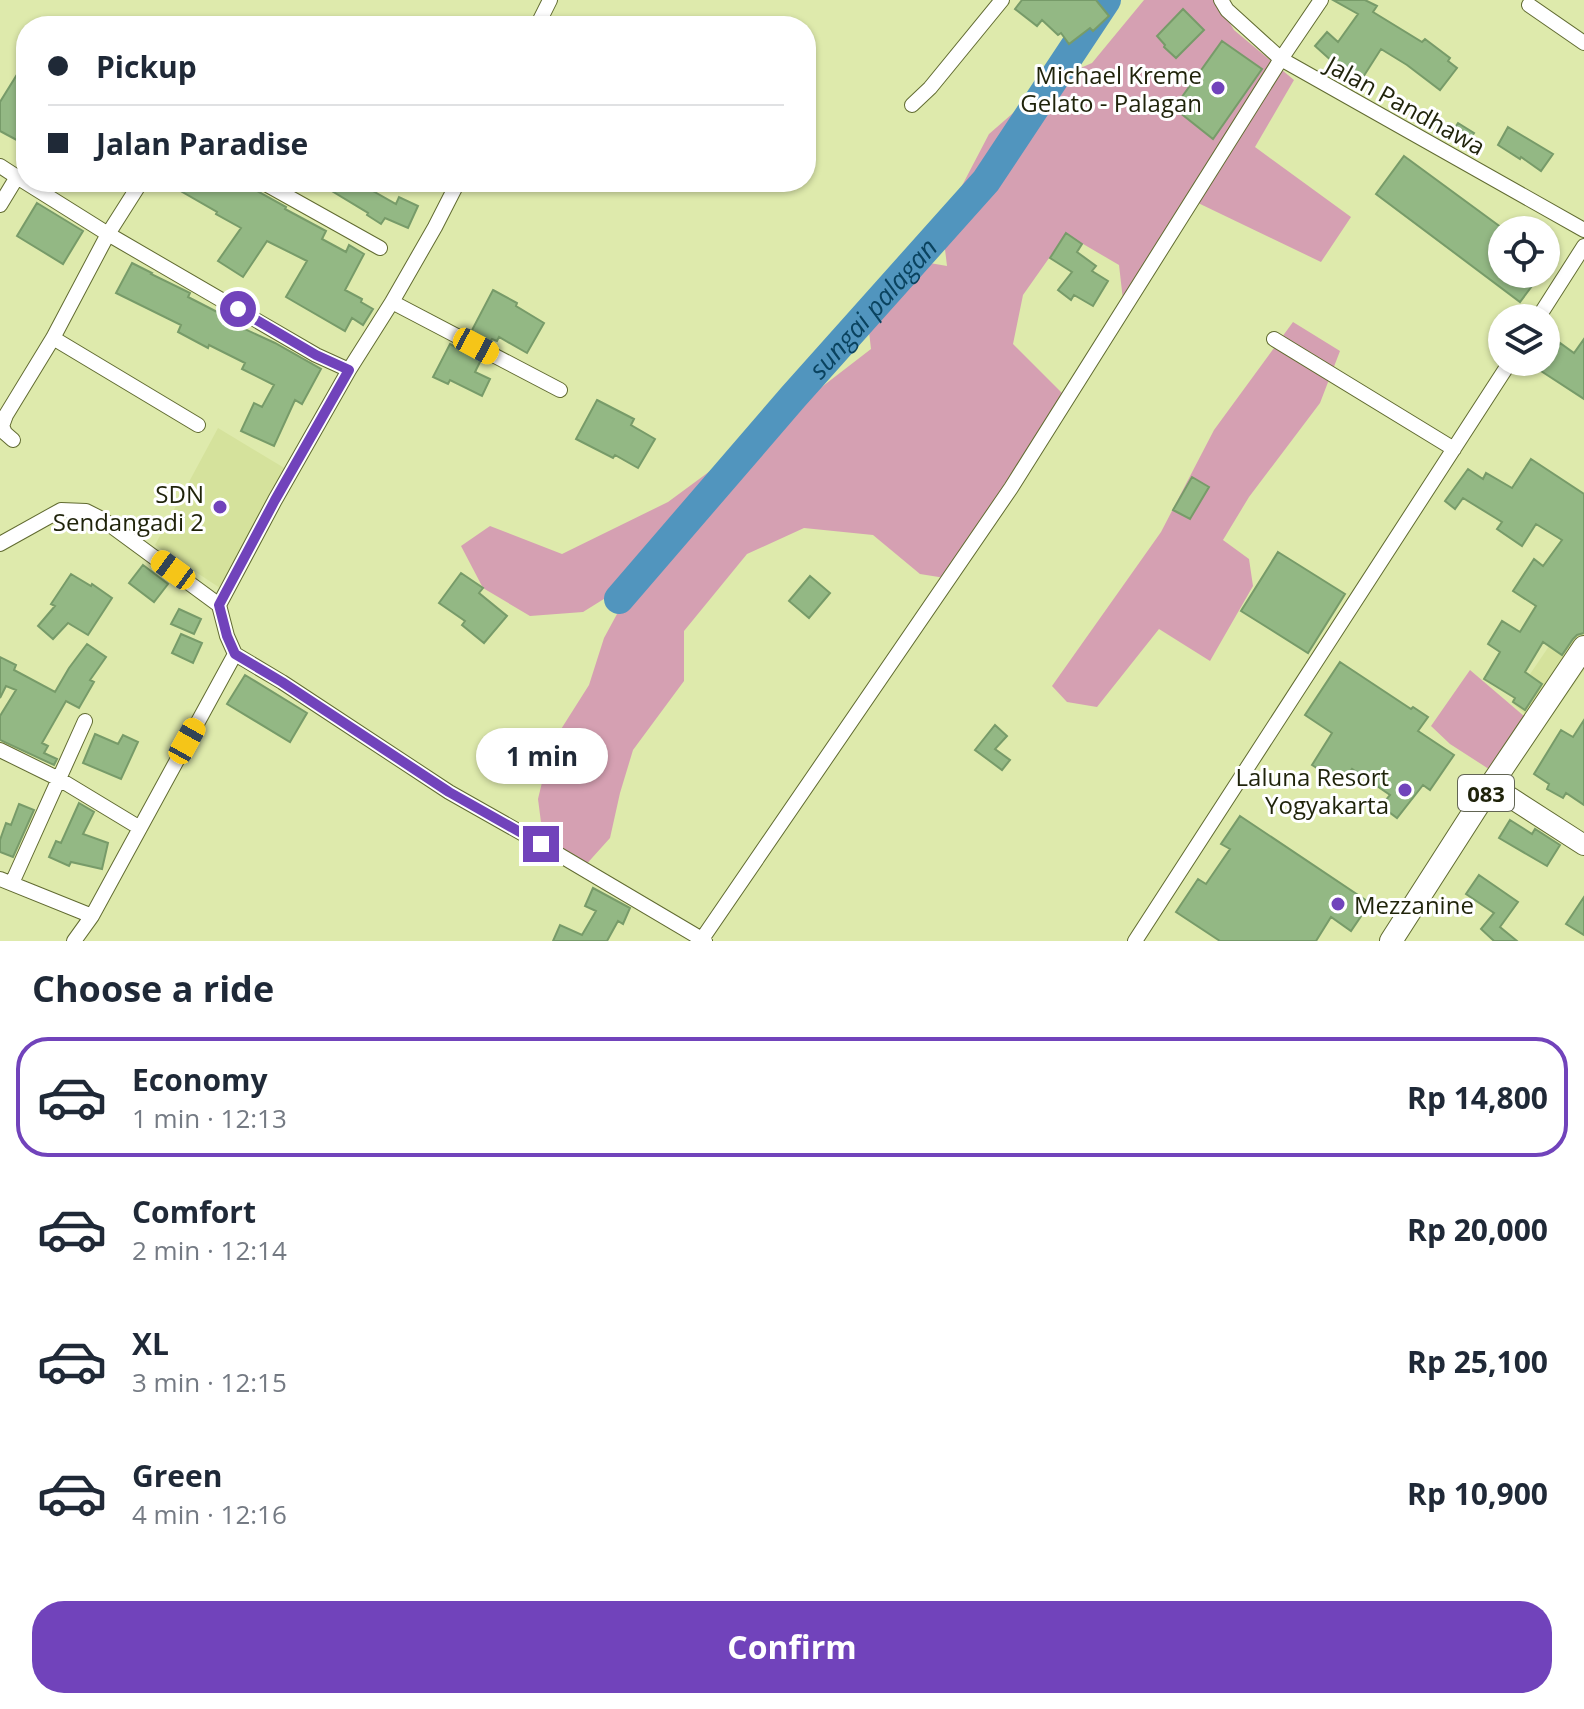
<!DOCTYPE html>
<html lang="en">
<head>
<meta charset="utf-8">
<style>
  :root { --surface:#fff; --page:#f6f6f7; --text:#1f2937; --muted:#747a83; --line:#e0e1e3; --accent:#7143bb }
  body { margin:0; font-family:"Open Sans",sans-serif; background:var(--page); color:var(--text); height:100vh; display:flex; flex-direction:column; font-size:30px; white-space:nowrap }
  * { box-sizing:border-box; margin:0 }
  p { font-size:26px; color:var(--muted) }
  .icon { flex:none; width:44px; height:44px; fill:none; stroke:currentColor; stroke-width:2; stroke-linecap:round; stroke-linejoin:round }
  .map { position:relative; height:941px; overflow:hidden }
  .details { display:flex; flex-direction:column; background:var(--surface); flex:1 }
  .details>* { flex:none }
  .banner { position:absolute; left:16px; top:16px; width:800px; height:176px; border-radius:32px; box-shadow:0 2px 6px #0004; display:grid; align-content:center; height:176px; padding:0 32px; background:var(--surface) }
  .fabs { position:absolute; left:1488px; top:216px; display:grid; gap:16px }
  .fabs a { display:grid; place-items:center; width:72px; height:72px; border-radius:50%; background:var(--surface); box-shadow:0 2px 6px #0004; font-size:40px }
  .end { position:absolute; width:36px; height:36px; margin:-18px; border:10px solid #7143bb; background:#fff; box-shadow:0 0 0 4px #fff }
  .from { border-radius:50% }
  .bubble { position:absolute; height:56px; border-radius:28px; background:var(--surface); box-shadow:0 2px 6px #0004; font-size:26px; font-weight:700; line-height:56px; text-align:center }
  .car { position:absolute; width:24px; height:48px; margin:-24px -12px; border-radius:10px; box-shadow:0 0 6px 2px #0007; background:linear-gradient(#f5c518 24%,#345 0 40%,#f5c518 0 76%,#345 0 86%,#f5c518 0) }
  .banner b { display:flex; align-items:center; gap:28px; height:76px; font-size:30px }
  .banner b+b { border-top:2px solid var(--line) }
  .banner i { width:20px; height:20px; background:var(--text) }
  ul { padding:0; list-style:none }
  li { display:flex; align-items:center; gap:24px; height:120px; margin:0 16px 12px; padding:0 16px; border:4px solid transparent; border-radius:32px }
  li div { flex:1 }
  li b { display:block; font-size:30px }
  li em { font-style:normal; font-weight:700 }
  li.current { border-color:var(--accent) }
  li>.icon { width:72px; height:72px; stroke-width:1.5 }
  h2 { padding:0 32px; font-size:36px; line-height:96px }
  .cta { display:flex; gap:16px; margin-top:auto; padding:16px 32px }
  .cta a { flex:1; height:92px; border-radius:32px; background:var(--accent); color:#fff; font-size:32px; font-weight:700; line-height:92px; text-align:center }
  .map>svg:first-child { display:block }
  .built { fill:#d5e29c }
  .green { fill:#d5a0b2 }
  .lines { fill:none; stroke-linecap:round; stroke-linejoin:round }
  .river { stroke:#5195be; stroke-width:30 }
  .building { fill:#93b884; stroke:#779b69; stroke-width:2 }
  .street-casing { stroke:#616b31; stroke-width:16 }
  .secondary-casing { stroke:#616b31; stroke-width:22 }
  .primary-casing { stroke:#616b31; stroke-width:24 }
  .street { stroke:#fff; stroke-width:14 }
  .secondary { stroke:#fff; stroke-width:20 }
  .primary { stroke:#fff; stroke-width:22 }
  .route { stroke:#7143bb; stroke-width:10 }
  .poi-dot { fill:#7143bb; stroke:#fff; stroke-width:3 }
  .labels { text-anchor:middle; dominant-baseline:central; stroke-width:6; stroke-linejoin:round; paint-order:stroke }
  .shield { fill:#fff; stroke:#626554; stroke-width:2 }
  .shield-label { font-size:22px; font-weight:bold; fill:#1f230a }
  .poi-label { font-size:24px; fill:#1f230a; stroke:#fff; text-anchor:end }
  .street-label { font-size:24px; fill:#1f230a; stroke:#fff }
  .water-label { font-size:26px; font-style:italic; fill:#0a435f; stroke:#fff }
</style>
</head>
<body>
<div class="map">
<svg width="1584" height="941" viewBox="0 0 1584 941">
  <rect width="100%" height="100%" fill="#deeaac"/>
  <!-- built -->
  <path class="built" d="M218,428L286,469L220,588L155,545Z
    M1584,583V670L1543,729L1511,702L1562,627Z"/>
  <!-- green -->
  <path class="green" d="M1144,0H1216L1234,30L1294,80L1255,147L1351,217L1321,262L1196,202L1123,300L1119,265L1066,234L1023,295L1013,344L1064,395L945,578L920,574L873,535L804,528L747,554L684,631V681L633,750L620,793L610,838L583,868L542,830L538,799L551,745L589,685L604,638L636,579L583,612L530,616L483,588L461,546L490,526L562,554L668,502L771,426L871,349L867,314L907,259L947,266L942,224L989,134L1050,81L1092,63Z
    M1293,322L1340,351L1320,403L1249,497L1223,540L1249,559L1253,586L1210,661L1159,629L1097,707L1067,702L1052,686L1161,532L1214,430Z
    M1470,670L1531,722L1495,773L1450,744L1431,726Z"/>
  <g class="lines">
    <!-- river -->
    <path class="river" id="s1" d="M619,599L793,397L986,181L1106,0"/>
  </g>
  <!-- building -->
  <path class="building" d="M1022,0H1096L1109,16L1093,31L1090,28L1069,44L1061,33L1058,35L1042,20L1037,26L1015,9Z
    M1333,0H1365L1377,6L1373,12L1422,42L1425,39L1450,58L1448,61L1457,68L1440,90L1407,65L1381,49L1360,82L1345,73L1315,46L1327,32L1338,42L1358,14Z
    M1183,9L1204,30L1176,58L1164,47L1165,45L1157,36Z
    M1222,41L1262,69L1213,139L1174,108Z
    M26,60V145L0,131V102Z
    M1458,123L1474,133L1465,147L1449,137Z
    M1508,127L1553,154L1541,171L1521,157L1520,159L1498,145Z
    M1404,156L1502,228V274H1541L1520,302L1376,194Z
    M165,182H248L257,191L286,207L285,209L326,231L322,239L346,252L349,245L364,254L345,290L362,299L361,302L373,309L363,325L352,318L345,331L286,297L307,261L267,241L243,277L218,261L241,228L216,214L217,212Z
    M317,182H357L396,204L399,197L418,206L408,228L385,218L381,224L367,215L368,213Z
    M37,203L83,231L63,264L17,236Z
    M1066,233L1082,244L1077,252L1096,266L1092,271L1108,281L1093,306L1074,295L1071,300L1058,290L1072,272L1050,258Z
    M132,263L152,273L151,274L190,293L188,297L225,316L223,319L275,343L321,369L302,404L295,400L274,446L241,431L254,403L262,407L274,385L242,369L245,363L209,345L208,348L178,332L181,325L116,293Z
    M493,290L517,303L516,306L544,323L527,353L499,337L497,341L492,339L490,342L471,332Z
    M1584,339V399L1541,371L1560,343L1574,353Z
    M450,344L481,360L475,372L490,379L482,396L450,380L448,384L433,377Z
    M597,400L634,419L631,425L655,439L638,468L615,455L613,458L576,439Z
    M1531,459L1584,494V633L1577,635L1573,639L1562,655L1543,642L1525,672L1542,684L1525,710L1513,702L1515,698L1484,679L1500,652L1488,644L1502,621L1520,632L1536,606L1513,591L1534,559L1543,566L1562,540L1536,524L1522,546L1497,529L1502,522L1463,498L1455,509L1445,501L1468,469L1483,479L1486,473L1512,488Z
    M1192,477L1209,487L1190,519L1173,510Z
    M1278,552L1345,594L1308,653L1241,611Z
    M143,565L168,584L154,602L129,583Z
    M461,573L483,588L479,593L507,616L484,643L462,625L465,621L439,603Z
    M71,574L91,586L92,584L112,598L88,635L68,623L53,639L38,626L55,606L51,604Z
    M810,576L830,593L809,618L789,601Z
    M179,609L201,619L194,634L171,624Z
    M181,634L202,643L193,663L172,653Z
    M87,644L106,657L90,680L94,682L79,708L66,701L42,743L48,746L44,753L57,759L54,765L0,740V716L16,690L6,686L0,698V657L16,665L14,670L55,692L69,668Z
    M1340,662L1411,709L1413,707L1428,717L1418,731L1454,755L1430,790L1423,785L1397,818L1381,806L1390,795L1352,769L1342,784L1312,765L1332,733L1305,715Z
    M245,675L307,713L290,742L227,704Z
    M1584,720V805L1566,793L1563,798L1547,789L1549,784L1534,774L1561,730L1573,737Z
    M995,725L1007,736L995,749L1010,760L1002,770L975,750Z
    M95,734L118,744L123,735L138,742L121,779L83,763Z
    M79,803L94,812L83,834L108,843L102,869L71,862L69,866L49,857L56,841L61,843Z
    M19,804L34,810L13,857L0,852V840L6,823L11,825Z
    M1240,816L1370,903L1351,931L1331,917L1316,941H1220L1176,912L1198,879L1206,884L1230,849L1221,844Z
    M1510,820L1532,834L1535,829L1560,845L1547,866L1499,838Z
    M1479,875L1518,902L1500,927L1517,941H1494L1481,929L1494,913L1466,894Z
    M593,888L630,908L623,924L618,921L607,941H553L560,925L582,935L596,911L585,906Z
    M1584,897V935L1566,924Z"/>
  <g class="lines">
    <!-- street casing -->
    <g class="street-casing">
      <path id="street" d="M1221,0L1227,10L1281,59L1584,230
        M1529,5L1584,43
        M537,26L550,0
        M912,105L930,88L1002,0
        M0,166L17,177
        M262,182L380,248
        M0,205L17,177L108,234L316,355L349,370
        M392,302L560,390
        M1538,318L1584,246
        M53,338L198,425
        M1274,339L1454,449
        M13,440L5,433L2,426L6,415L53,338L108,234L141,182
        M0,544L61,510L86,511L102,519L219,605
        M235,654L282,682L449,792L541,844L705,941
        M235,654L227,636L219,605L275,500L349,370L392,302L435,227L458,182
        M0,750L59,779L140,828
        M0,879L92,916
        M12,883L85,721
        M702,939L1011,488L1281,59L1321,0
        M74,941L92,916L235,654
        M1135,941L1510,362"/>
    </g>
    <!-- secondary casing -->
    <g class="secondary-casing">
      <path id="secondary" d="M1491,785L1584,845"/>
    </g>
    <!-- primary casing -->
    <g class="primary-casing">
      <path id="primary" d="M1391,941L1491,785L1584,647"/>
    </g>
    <!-- street -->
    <use href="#street" class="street"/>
    <!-- secondary -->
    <use href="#secondary" class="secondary"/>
    <!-- primary -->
    <use href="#primary" class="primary"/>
  </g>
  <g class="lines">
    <!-- route -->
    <path class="route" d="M238,309L316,355L349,370L275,500L219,605L227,636L235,654L282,682L449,792L541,844"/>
  </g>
  <!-- markers -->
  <g class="poi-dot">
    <circle cx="1218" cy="88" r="8"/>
    <circle cx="220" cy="507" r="8"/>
    <circle cx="1405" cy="790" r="8"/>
    <circle cx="1338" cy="904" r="8"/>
  </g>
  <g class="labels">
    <!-- shield labels -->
    <rect class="shield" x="1458" y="775" width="56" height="36" rx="6"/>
    <g class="shield-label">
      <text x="1486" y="793">083</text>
    </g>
    <!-- poi labels -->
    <g class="poi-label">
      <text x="1202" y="74">Michael Kreme<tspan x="1202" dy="28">Gelato - Palagan</tspan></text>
      <text x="204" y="493">SDN<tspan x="204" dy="28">Sendangadi 2</tspan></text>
      <text x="1389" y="776">Laluna Resort<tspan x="1389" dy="28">Yogyakarta</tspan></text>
      <text x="1354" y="904" text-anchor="start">Mezzanine</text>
    </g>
    <!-- street labels -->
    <g class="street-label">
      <text transform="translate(1406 105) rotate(29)">Jalan Pandhawa</text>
    </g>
    <!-- water labels -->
    <g class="water-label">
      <text stroke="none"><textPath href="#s1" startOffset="386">sungai palagan</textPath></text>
    </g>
  </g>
</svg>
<div class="fabs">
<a><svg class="icon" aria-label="locate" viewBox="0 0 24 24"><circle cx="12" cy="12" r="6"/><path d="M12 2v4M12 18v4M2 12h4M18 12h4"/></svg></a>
<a><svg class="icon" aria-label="layers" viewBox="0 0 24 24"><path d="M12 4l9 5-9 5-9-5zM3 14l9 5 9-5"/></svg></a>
</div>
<i class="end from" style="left:238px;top:309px"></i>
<i class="end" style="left:541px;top:844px"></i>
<div class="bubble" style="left:476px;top:728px;width:132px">1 min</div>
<i class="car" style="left:476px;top:346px;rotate:118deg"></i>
<i class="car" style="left:173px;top:570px;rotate:306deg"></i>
<i class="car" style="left:187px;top:741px;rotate:29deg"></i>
<div class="banner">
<b><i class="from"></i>Pickup</b>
<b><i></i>Jalan Paradise</b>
</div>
</div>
<section class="details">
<h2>Choose a ride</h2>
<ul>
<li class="current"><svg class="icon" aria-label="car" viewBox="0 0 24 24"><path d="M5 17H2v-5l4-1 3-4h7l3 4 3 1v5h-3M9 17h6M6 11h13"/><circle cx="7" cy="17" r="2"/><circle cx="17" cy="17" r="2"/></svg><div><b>Economy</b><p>1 min · 12:13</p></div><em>Rp 14,800</em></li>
<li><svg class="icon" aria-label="car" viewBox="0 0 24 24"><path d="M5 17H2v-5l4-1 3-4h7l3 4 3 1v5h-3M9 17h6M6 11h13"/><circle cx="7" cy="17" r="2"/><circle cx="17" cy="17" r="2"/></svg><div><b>Comfort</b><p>2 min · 12:14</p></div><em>Rp 20,000</em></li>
<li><svg class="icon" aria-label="car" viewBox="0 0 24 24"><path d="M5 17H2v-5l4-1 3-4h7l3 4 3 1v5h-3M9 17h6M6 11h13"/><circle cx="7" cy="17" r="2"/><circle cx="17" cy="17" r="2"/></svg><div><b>XL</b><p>3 min · 12:15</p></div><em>Rp 25,100</em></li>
<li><svg class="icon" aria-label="car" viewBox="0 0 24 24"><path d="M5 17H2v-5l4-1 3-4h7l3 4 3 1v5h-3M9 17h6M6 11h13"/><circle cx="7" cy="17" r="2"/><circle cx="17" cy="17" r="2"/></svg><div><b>Green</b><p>4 min · 12:16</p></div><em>Rp 10,900</em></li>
</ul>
<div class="cta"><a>Confirm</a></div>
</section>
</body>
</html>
